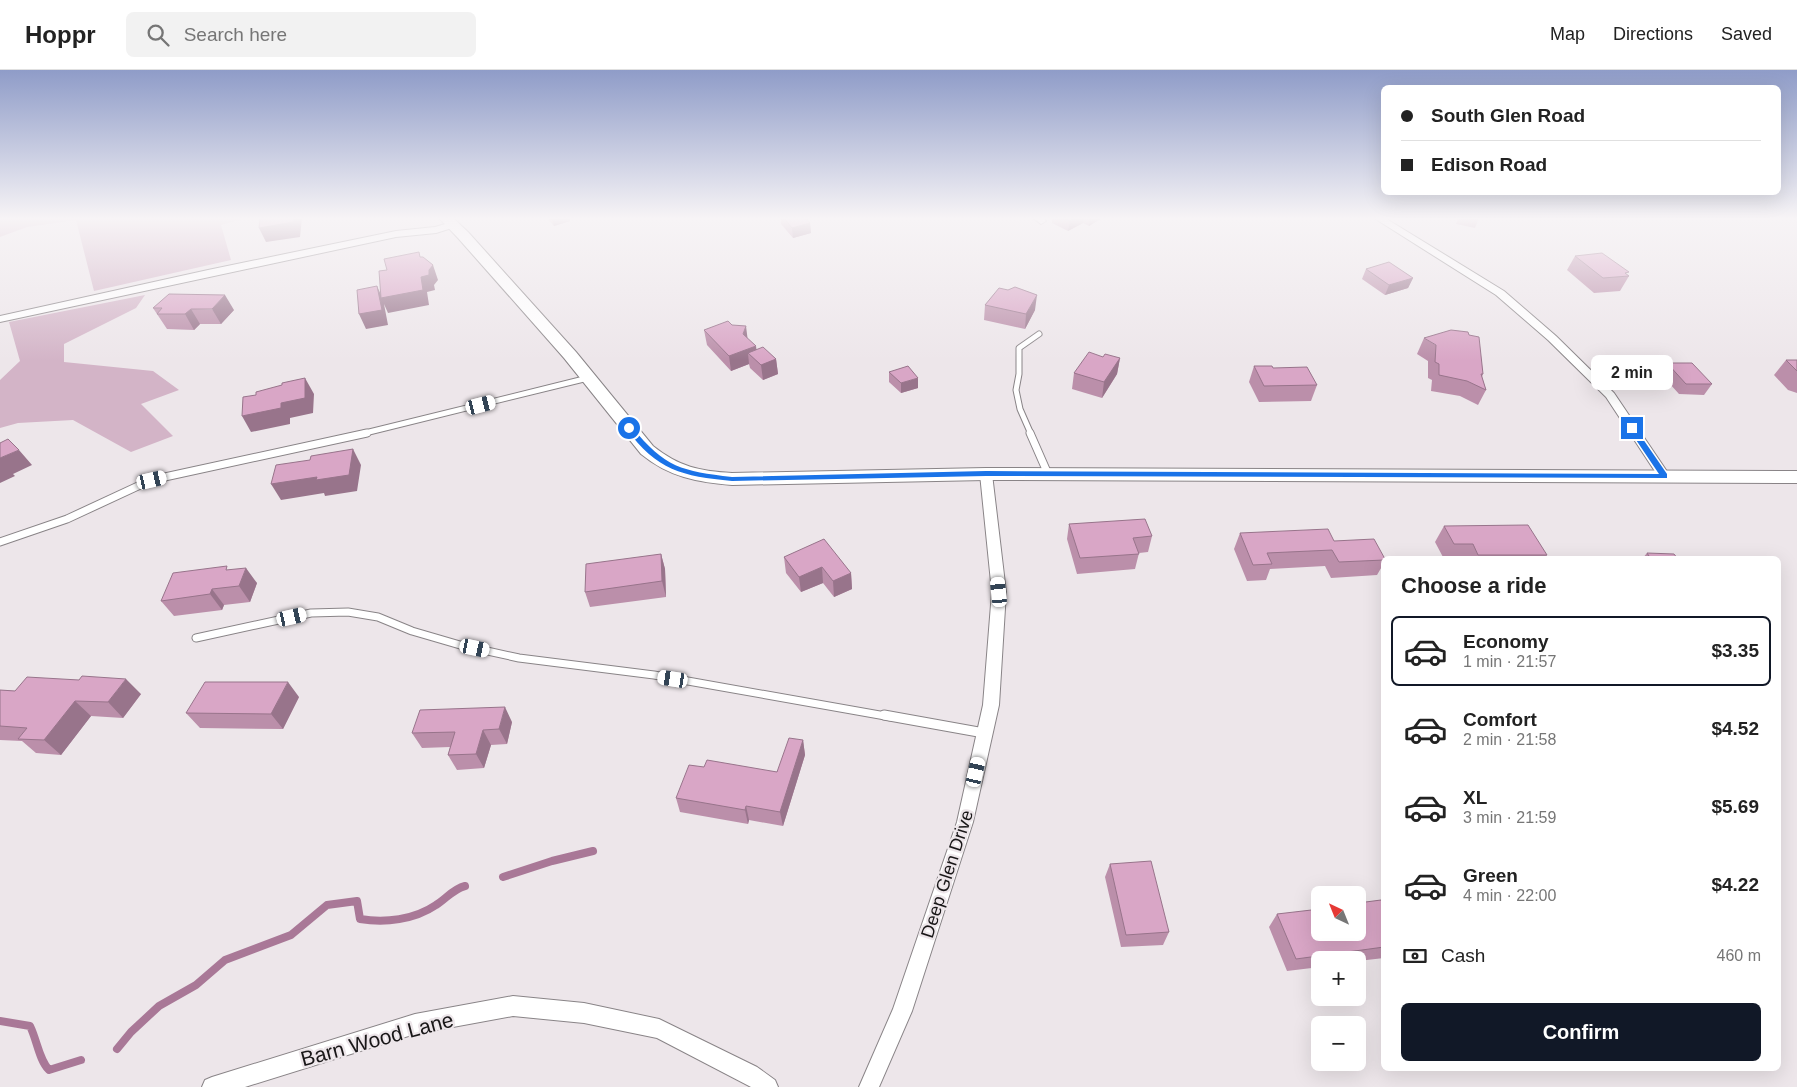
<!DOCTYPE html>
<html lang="en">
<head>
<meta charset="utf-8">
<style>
  :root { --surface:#fff; --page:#f2f2f2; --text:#222; --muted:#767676; --line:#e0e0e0; --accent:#111827 }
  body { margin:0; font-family:Arial,sans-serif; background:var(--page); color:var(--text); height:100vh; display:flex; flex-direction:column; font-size:19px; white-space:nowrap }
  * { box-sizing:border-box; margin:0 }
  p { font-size:16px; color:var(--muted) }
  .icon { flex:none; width:28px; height:28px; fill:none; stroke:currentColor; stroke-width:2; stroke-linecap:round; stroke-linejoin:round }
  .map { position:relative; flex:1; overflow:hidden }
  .sheet { position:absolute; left:1381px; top:486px; width:400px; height:515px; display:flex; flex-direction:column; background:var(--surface); border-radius:8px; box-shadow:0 5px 20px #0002 }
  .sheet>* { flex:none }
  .banner { position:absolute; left:1381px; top:15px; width:400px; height:110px; border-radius:8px; box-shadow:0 5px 20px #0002; display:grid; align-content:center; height:110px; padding:0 20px; background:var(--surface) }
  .needle { width:32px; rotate:317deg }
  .fabs { position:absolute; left:1311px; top:816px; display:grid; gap:10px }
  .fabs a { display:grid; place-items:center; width:55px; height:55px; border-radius:8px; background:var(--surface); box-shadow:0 5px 20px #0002; font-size:25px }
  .end { position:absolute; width:22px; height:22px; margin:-11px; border:6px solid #1a73e8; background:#fff; box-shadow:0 0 0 2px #fff }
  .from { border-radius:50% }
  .bubble { position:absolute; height:35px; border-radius:8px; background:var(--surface); box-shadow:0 5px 20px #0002; font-size:16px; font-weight:600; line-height:35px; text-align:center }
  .car { position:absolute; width:15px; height:30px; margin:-15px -8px; border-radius:6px; box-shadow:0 0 4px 1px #0007; background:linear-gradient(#fff 24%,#345 0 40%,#fff 0 76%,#345 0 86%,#fff 0) }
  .banner b { display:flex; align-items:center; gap:18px; height:48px; font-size:19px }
  .banner b+b { border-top:1px solid var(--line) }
  .banner i { width:12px; height:12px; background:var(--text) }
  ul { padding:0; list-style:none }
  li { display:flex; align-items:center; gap:15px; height:70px; margin:0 10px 8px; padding:0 10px; border:2px solid transparent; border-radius:8px }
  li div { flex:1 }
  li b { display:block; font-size:19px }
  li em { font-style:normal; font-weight:600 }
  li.on { border-color:var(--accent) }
  li>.icon { width:45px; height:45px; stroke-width:1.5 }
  h2 { padding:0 20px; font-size:22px; line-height:60px }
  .pay { display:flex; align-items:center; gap:12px; height:55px; padding:0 20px; font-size:19px }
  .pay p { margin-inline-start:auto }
  .button { display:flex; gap:10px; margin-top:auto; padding:10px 20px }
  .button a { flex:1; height:58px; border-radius:8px; background:var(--accent); color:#fff; font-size:20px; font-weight:600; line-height:58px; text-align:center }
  header { display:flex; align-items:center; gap:30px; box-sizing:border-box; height:70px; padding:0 25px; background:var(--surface); border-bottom:1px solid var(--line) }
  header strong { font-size:24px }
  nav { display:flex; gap:28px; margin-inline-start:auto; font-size:18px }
  .search { width:350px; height:45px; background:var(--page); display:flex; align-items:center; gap:12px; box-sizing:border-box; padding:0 18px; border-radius:8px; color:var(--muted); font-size:19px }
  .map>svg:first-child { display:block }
  .green { fill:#d3b4c7 }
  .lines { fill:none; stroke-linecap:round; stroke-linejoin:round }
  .stream { stroke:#a97897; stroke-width:8 }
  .service-far2-casing { stroke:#898487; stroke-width:7 }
  .service-far1-casing { stroke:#898487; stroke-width:9 }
  .service-casing { stroke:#898487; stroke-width:11 }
  .minor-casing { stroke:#898487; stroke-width:2 }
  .secondary-casing { stroke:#898487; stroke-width:2 }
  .service-far2 { stroke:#fff; stroke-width:5 }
  .service-far1 { stroke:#fff; stroke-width:7 }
  .service { stroke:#fff; stroke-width:9 }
  .minor { fill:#fff; fill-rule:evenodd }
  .secondary { fill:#fff; fill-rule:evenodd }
  .wall { fill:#bb8faa }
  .shaded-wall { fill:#98748b }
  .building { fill:#d9a6c6; stroke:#98748b }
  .route { fill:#1a73e8 }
  .labels { text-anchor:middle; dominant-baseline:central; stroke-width:4.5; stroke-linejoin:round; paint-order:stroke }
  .street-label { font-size:18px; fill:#191718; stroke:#ede6ea }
  .near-street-label { font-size:21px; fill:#191718; stroke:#ede6ea }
</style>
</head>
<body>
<header>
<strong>Hoppr</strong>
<div class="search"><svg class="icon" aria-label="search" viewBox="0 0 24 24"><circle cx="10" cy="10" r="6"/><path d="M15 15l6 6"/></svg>Search here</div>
<nav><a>Map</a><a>Directions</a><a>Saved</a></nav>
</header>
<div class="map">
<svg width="1797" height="1017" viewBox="0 0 1797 1017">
  <rect width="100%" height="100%" fill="#ede6ea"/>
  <!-- green -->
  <path class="green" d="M0,148H247L221,155L231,190L94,221L76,150L27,157L0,167Z
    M145,225L136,238L64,274V292L153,301L179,320L141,334L173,366L131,382L73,350L18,353L0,358V310L20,291L9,252Z"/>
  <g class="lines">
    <!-- stream -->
    <path class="stream" d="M503,807L552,791L593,781
      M0,951L30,956C37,970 39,990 49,1000L81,990
      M117,979L131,962L159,936L196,915L225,890L291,865L327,835L357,831L360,849C385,853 414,850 436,835C446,829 453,819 465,816"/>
    <!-- service-far2 casing -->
    <g class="service-far2-casing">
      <path id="service-far2" d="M361,364L588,308
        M1031,364L1020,339L1016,320L1019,304V278L1039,264"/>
    </g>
    <!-- service-far1 casing -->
    <g class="service-far1-casing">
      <path id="service-far1" d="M1030,363L1048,404
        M0,472L67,449L151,410L367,363
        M196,568L311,543L348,542L378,547L412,561L460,575L519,588L654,605L891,647"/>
    </g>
    <!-- service casing -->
    <g class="service-casing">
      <path id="service" d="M884,645L984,663"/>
    </g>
    <!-- minor casing -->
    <g class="minor-casing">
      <path id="minor" d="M1033,148H1043L1046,151L1041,154Z
        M1374,148H1385L1504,221L1556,266L1614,323L1668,403L1670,406L1668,409H1660L1606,327L1548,270L1496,225Z
        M452,152L457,155L455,157L436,163L396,167L0,252V246L208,200L396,161L435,157Z
        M986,400L992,404L1006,522L999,635L973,752L912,941L879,1017H859L893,939L957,752L983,635L992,522L980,404Z
        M513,926L584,933L659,949L757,997L775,1010L778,1017H751L657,968L584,953L513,946L415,964L245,1017H202L205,1010L212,1007L415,944Z"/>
    </g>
    <!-- secondary casing -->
    <g class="secondary-casing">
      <path id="secondary" d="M439,148H453L468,162L576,282L653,376C679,397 700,401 732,403L986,398L1797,401V413L986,410L732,415C697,412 669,407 641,384L564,288L458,168Z"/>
    </g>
    <!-- service-far2 -->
    <use href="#service-far2" class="service-far2"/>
    <!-- service-far1 -->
    <use href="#service-far1" class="service-far1"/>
    <!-- service -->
    <use href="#service" class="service"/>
    <!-- minor -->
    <use href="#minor" class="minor"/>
    <!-- secondary -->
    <use href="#secondary" class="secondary"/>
  </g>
  <!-- wall -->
  <path class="wall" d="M547,148H569L570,151L554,156Z
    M781,148H806L810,153L811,163L793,168L781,154Z
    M1052,148H1102L1089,156L1083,153L1068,161L1052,153Z
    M1458,148H1479L1475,158L1456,154Z
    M1575,186L1629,206L1620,221L1594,223L1567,200Z
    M1366,199L1413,208L1408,218L1385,225L1362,209Z
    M985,235L1035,240L1025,259L984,250Z
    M153,238L234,240L221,254H200L194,260L167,259Z
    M704,260L747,268L756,279L776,289L778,304L763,310L750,298L749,294L731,301L707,275Z
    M1424,268L1483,304L1482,307L1486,320L1478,335L1460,326L1431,321L1432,310L1428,308V291L1417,284Z
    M1103,287L1120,288L1117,304L1102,328L1072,319L1074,303Z
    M1786,290H1797V323L1788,320L1774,305Z
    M1667,293L1712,314L1704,325L1679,324L1660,303Z
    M1254,296L1273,298L1317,315L1311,331L1259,332L1249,312Z
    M889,302L918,318L901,323L889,312Z
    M1069,454L1152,466L1148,482L1139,483L1135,499L1077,504L1067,469Z
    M1444,456L1547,485L1544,489H1444L1435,472Z
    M1240,463L1384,489V493L1377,505L1331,508L1325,496L1270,499L1266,510L1247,511L1234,479Z
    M1647,483L1678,489H1642Z
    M661,484L665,499L666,527L590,537L585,522Z
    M784,487L851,503L852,519L834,527L823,513L801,522L786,503Z
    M230,500L257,513L250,532L224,535L222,540L174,546L161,531Z
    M0,620L15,621L141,624L123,648L91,646L61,685L36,683L22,671L0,670Z
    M299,627L283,659L200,658L186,643Z
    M512,652L507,674L491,675L484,698L457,700L448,685L450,677L422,678L412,663Z
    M803,670L805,685L783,756L749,750L748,754L680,742L676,728L704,697L777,702Z
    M1110,794L1169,862L1163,875L1121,877L1105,807Z
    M1384,836V888L1358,891V890H1320V897L1287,901L1269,857L1277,844Z"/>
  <!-- shaded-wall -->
  <path class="shaded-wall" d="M294,148H302L300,167L266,172L259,158Z
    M552,148H569L570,151L554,156Z
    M1075,148H1084L1083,153L1068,161L1070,151Z
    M1090,148H1102L1089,156Z
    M810,153L811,163L793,168L792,158Z
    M433,195L438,210L434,215L435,220L427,222L429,235L388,243L384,234L388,255L366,259L359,244L377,216L382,227L421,207Z
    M1413,208L1408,218L1385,225L1389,215Z
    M225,225L234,240L221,254L212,239Z
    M1037,225L1035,240L1025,259L1026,244Z
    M191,239L200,254L194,260L185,244Z
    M746,256L748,272L743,264Z
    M756,276L758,291L748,283L749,294L731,301L729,286Z
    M1120,288L1117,304L1102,328L1104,312Z
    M776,289L778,304L763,310L761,295Z
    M305,308L314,324L313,343L290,348V354L251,362L242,346L281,333Z
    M918,308V318L901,323V313Z
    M353,379L361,395L357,421L325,426L324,423L281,430L271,414Z
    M19,380L32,395L13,404L15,406L0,413V388Z
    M661,484L665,499L666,527L662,511Z
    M822,497L823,513L801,522L799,507Z
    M246,498L257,513L250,532L239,516Z
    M851,503L852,519L834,527L833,511Z
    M212,519L224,535L222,540L210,524Z
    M126,609L141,624L123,648L108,632Z
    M288,612L299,627L283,659L271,644Z
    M75,631L91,646L61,685L44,670Z
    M505,637L512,652L507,674L499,659Z
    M483,660L491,675L484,698L476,684Z
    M803,670L805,685L783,756L780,742Z
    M746,736L749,750L748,754L745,740Z"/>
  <!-- building -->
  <path class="building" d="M260,148H294L293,152L259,158Z
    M784,148H806L810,153L792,158Z
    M1064,148H1075L1070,151Z
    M419,182L420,187H423L433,195L429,200V205L421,207L423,220L381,228L379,201L387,200L384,189Z
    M1602,183L1629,202L1625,203L1629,206L1603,208L1575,186Z
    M1389,192L1413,208L1389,215L1366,199Z
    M377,216L382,240L359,244L357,220Z
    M1015,217L1037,225L1026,244L985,235L999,218L1008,220Z
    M169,224L225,225L212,239H191L185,244H157L162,238H153Z
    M728,251L732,255L746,256L743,264L756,276L729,286L704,260Z
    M1451,260L1468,262L1469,265L1479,267L1483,304H1481L1486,320L1467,311L1439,305V294L1435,292L1436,275L1424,268Z
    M763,277L776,289L761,295L748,283Z
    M1089,282L1103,287L1105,284L1120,288L1104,312L1074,303Z
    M1786,290H1797V301Z
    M1667,293H1692L1712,314H1686Z
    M908,296L918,308L901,313L889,302Z
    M1254,296H1272L1273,298L1307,297L1317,315L1264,316Z
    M305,308V328L281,333V338L242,346L243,327L256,325V322L282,315V313Z
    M8,369L19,380L0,388V373Z
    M353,379L349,405L316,410L317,407L271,414L276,395L310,390L311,386Z
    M1145,449L1152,466L1133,468L1139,484L1080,488L1069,454Z
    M1528,455L1547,485H1478L1473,474H1454L1444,456Z
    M1328,459L1334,471L1374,469L1385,489H1384V490L1339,492L1332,480L1267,483L1272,494L1253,495L1240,463Z
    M824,469L851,503L833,511L822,497L799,507L784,487Z
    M1647,483L1674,484L1678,489H1651Z
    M661,484L662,511L585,522L586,494Z
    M227,496L226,500L246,498L239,516L212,519L210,524L161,531L173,503Z
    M82,606L126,609L108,632L75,631L44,670L18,669L27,658L0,656V620L15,621L27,607L79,610Z
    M205,612H288L271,644L186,643Z
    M505,637L499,659L483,660L476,684L448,685L455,662L412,663L420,640Z
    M789,668L803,670L780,742L746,736L745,740L676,728L689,695L704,697L707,690L777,702Z
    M1151,791L1169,862L1126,865L1110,794Z
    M1381,830L1384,836V877L1296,889L1277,844L1320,839V862H1358V833Z"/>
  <!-- sky -->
  <linearGradient id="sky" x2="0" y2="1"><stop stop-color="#8f9cc8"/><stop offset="0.51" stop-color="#f7f4f6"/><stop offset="1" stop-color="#f7f4f6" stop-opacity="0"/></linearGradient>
  <rect width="1797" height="291" fill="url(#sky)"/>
  <!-- route -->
  <path class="route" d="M1632,355L1634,356L1667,404V408L986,406L732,411C682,406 657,401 626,358L632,357C665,398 682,401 732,407L986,401L1659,404L1628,358Z"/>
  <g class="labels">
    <!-- street labels -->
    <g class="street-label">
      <text transform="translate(947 804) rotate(-72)">Deep Glen Drive</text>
    </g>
    <!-- near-street labels -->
    <g class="near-street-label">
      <text transform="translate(377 969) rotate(-15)">Barn Wood Lane</text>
    </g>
  </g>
</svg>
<div class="fabs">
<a><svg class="needle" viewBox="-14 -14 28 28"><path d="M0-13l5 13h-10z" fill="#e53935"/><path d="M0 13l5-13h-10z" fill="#767676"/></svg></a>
<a>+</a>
<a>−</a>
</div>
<i class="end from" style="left:629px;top:358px"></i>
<i class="end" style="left:1632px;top:358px"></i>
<div class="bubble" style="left:1591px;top:285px;width:82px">2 min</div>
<i class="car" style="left:481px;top:335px;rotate:76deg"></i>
<i class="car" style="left:152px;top:410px;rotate:77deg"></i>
<i class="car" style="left:999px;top:522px;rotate:354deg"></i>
<i class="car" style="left:292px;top:547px;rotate:77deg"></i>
<i class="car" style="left:475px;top:578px;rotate:102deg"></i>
<i class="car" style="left:673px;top:609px;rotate:279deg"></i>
<i class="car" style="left:976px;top:702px;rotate:13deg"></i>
<div class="banner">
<b><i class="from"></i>South Glen Road</b>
<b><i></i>Edison Road</b>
</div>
<section class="sheet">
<h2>Choose a ride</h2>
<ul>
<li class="on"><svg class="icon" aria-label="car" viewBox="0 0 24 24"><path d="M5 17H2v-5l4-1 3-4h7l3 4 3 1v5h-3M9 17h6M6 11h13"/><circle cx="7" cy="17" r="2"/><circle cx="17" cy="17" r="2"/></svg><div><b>Economy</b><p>1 min · 21:57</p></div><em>$3.35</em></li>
<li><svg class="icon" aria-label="car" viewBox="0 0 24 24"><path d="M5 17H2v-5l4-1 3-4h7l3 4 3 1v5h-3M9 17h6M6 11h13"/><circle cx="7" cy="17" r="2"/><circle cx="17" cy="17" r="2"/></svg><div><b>Comfort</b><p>2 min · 21:58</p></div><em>$4.52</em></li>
<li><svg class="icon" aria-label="car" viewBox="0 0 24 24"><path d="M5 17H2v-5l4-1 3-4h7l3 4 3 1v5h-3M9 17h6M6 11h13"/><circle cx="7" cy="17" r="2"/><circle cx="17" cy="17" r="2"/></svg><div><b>XL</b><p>3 min · 21:59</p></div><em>$5.69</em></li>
<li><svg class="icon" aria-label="car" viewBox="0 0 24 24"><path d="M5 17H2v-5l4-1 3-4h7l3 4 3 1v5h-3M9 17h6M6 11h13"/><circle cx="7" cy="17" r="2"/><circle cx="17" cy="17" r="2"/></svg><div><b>Green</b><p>4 min · 22:00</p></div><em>$4.22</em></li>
</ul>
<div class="pay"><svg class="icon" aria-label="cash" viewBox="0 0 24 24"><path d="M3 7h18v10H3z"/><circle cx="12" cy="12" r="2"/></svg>Cash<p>460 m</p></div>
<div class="button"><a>Confirm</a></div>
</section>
</div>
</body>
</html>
